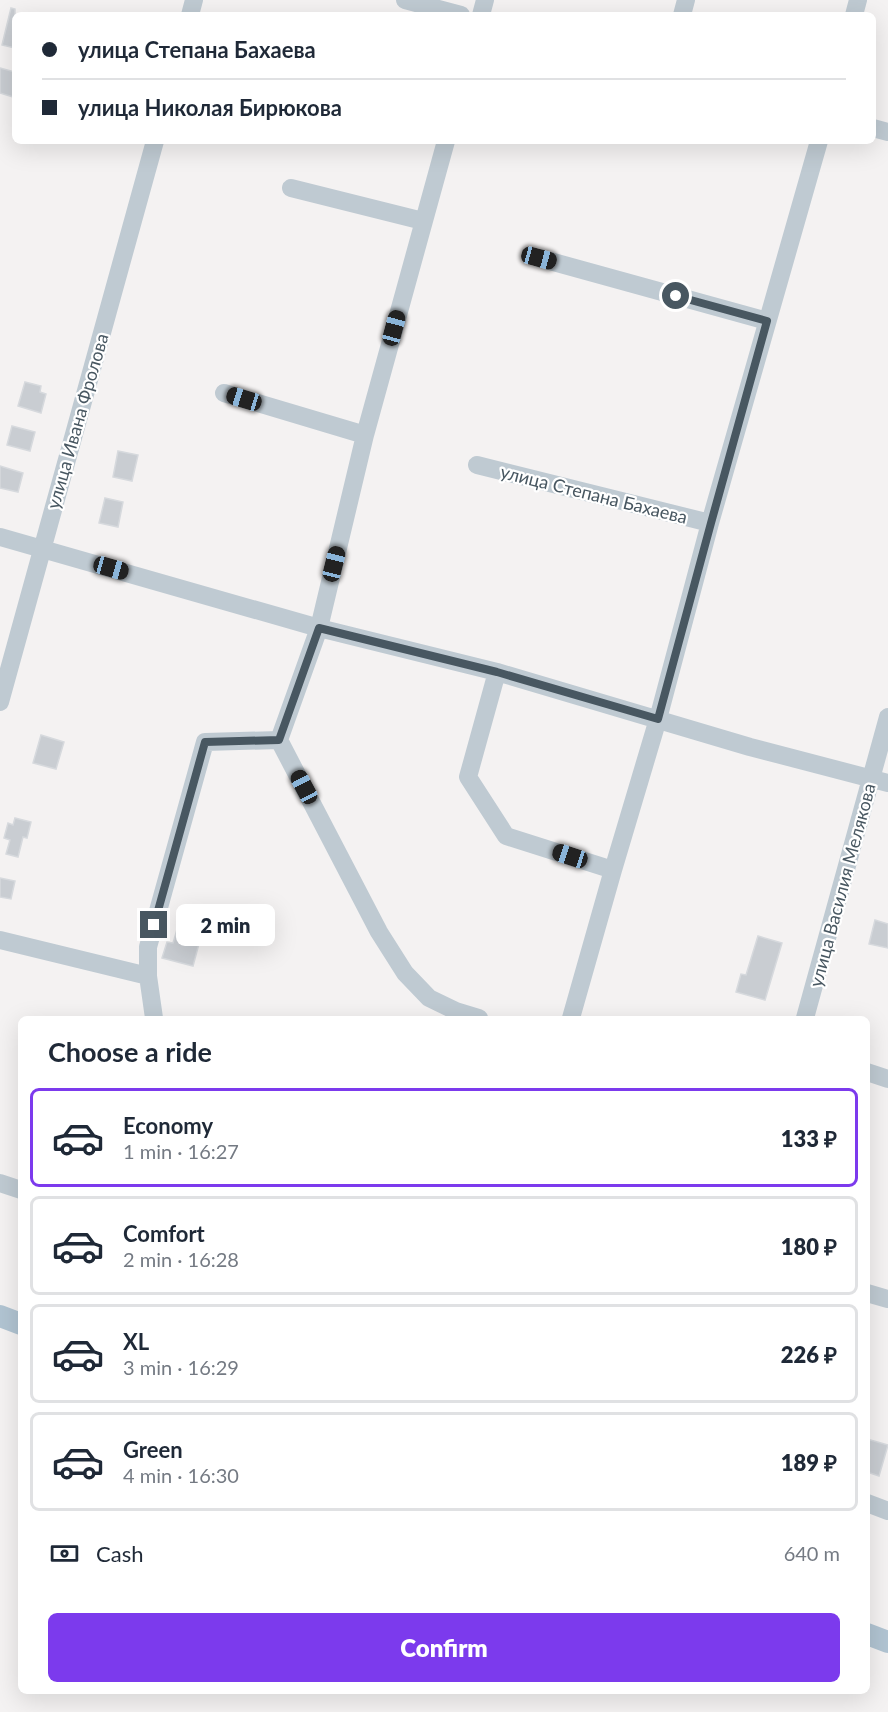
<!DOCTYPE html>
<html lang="en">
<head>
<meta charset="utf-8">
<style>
  :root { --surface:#fff; --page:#f6f6f7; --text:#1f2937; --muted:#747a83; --line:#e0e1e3; --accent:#7c3aed }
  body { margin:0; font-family:Lato,sans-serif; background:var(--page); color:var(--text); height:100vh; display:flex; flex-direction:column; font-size:22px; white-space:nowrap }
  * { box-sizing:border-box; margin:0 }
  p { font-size:20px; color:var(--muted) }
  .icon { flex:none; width:33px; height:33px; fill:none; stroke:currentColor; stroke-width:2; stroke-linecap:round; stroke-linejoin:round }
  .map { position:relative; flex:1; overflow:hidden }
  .drawer { position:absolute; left:18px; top:1016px; width:852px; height:678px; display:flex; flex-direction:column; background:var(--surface); border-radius:9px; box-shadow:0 6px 24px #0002 }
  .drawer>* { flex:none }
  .hud { position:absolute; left:12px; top:12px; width:864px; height:132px; border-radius:9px; box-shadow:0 6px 24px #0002; display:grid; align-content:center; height:132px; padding:0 30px; background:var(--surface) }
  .end { position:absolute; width:27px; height:27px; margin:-14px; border:8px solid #485761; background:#fff; box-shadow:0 0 0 3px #fff }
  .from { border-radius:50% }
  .bubble { position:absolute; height:42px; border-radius:9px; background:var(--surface); box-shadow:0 6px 24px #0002; font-size:20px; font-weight:800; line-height:42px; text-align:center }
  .car { position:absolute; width:18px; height:36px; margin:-18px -9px; border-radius:8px; box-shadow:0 0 4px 2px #0007; background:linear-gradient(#222 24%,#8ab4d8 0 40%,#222 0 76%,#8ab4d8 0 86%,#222 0) }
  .hud b { display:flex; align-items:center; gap:21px; height:57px; font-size:22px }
  .hud b+b { border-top:2px solid var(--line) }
  .hud i { width:15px; height:15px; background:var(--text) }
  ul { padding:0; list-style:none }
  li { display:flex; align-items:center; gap:18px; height:99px; margin:0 12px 9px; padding:0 18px; border:3px solid var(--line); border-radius:9px }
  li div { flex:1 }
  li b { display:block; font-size:22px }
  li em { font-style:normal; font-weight:800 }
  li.selected { border-color:var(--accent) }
  li>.icon { width:54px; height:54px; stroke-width:1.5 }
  h2 { padding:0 30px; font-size:27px; line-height:72px }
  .pay { display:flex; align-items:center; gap:15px; height:66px; padding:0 30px; font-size:22px }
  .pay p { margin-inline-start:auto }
  .button { display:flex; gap:12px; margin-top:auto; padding:12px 30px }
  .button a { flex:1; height:69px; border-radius:9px; background:var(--accent); color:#fff; font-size:24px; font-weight:800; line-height:69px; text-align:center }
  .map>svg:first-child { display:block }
  .building { fill:#c9cdd2; stroke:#d6d9dd; stroke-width:1.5 }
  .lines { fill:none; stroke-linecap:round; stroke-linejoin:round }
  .minor { stroke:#bfcad2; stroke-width:18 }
  .major { stroke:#b1c4d2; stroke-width:22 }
  .route { stroke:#485761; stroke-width:8 }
  .labels { text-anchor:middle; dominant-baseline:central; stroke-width:4.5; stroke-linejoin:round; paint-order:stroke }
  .street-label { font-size:18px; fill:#485761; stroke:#fff }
</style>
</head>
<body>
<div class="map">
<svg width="888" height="1712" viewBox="0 0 888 1712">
  <rect width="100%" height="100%" fill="#f4f2f2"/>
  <!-- building -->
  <path class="building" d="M11,8L15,9V48L2,45Z
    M0,68L15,72V88L13,97L0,93Z
    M25,382L41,386L40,392L46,394L41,413L18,406Z
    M12,426L35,432L30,451L7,445Z
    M118,451L138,455L132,481L113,477Z
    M0,466L23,473L18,492L0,488Z
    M105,498L123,502L118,527L99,523Z
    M41,735L64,742L56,769L33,763Z
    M15,818L31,822L27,838L23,837L18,857L6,854L10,840L4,838L8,823L13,825Z
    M0,878L15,881L11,899L0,897Z
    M875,920L888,924V948L869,944Z
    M179,923L209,931L205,941L200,940L193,966L162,958L167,942L173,943Z
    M758,936L782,943L765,1000L736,992L741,974L746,975Z
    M867,1439L888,1445L879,1476L867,1472Z"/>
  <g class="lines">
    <!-- minor -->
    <path class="minor" d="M405,0L461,15
      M190,15L194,0
      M481,15L485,0
      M682,15L686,0
      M854,15L858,0
      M873,128L888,132
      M446,141L365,435L319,628L279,740L379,932L405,973L429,998L456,1011L479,1018
      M291,188L423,221
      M539,258L767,321
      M224,393L365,435
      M477,465L710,523
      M0,537L319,628L497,672L750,747L888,783
      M497,672L468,777L506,836L613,870
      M0,702L155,141
      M0,940L148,976
      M154,1018L148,976V947L205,742L279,740
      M571,1018L613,870L658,719L710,523L819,141
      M805,1018L888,717
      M867,1072L888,1079
      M0,1183L21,1190
      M867,1293L888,1299
      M867,1503L888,1511"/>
    <!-- major -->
    <path class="major" d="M0,1316L21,1324
      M867,1634L888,1642"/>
  </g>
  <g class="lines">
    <!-- route -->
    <path class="route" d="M154,925L205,742L279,740L319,628L497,672L658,719L711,523L767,321L676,296"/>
  </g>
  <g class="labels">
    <!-- street labels -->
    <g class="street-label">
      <text transform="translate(77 421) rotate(-74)">улица Ивана Фролова</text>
      <text transform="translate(594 494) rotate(14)">улица Степана Бахаева</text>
      <text transform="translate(842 885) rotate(-75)">улица Василия Мелякова</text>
    </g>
  </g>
</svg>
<i class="end from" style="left:676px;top:296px"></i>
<i class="end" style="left:154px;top:925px"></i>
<div class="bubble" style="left:176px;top:904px;width:99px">2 min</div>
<i class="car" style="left:539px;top:258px;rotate:105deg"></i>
<i class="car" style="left:394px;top:328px;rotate:15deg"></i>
<i class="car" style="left:244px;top:399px;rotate:287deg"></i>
<i class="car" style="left:334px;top:564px;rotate:14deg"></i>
<i class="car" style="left:111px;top:568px;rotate:106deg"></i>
<i class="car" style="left:304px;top:787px;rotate:332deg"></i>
<i class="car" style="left:570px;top:856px;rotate:288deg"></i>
<div class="hud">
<b><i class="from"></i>улица Степана Бахаева</b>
<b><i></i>улица Николая Бирюкова</b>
</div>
<section class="drawer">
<h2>Choose a ride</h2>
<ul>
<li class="selected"><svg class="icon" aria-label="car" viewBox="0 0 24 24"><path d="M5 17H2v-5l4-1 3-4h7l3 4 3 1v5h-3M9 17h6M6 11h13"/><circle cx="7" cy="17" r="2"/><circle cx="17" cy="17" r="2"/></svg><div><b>Economy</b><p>1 min · 16:27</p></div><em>133 ₽</em></li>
<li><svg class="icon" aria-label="car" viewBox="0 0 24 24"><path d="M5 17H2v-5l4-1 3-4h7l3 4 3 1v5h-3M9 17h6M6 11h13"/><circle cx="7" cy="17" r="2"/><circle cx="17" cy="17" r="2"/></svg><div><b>Comfort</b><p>2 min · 16:28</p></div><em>180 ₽</em></li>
<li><svg class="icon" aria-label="car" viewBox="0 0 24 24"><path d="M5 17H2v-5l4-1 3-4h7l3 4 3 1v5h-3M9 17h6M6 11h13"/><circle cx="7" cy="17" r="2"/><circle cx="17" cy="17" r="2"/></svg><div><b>XL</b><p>3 min · 16:29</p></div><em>226 ₽</em></li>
<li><svg class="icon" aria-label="car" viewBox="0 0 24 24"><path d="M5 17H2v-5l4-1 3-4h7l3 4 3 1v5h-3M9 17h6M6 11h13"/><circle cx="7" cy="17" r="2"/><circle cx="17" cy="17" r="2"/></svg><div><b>Green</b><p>4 min · 16:30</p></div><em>189 ₽</em></li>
</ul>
<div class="pay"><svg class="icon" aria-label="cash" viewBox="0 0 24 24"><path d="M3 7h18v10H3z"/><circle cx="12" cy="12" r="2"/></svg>Cash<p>640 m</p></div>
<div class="button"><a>Confirm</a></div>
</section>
</div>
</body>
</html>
